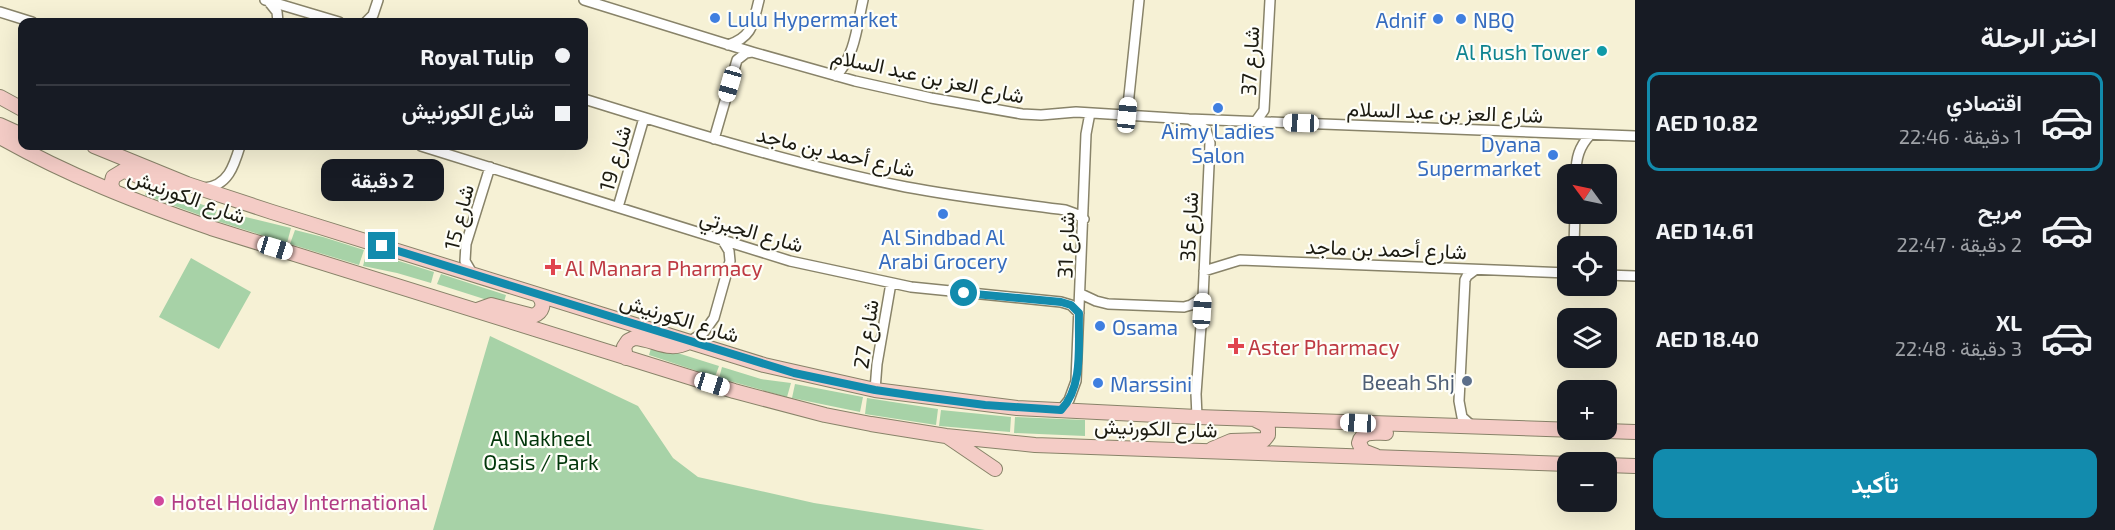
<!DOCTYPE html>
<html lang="ar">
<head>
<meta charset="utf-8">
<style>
  :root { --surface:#171b24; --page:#242831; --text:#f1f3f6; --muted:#9ea1a6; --line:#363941; --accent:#128bad }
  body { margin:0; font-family:"Exo 2",Vazirmatn,sans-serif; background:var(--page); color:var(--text); direction:rtl; height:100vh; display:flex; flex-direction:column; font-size:22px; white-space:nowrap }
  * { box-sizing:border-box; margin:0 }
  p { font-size:20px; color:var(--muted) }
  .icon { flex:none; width:33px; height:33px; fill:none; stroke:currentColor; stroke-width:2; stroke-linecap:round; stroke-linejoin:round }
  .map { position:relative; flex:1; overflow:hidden; direction:ltr }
  .side { display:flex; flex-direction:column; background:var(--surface); width:480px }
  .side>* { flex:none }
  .top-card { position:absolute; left:18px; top:18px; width:570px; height:132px; border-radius:12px; box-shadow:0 6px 24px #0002; direction:rtl; display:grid; align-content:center; height:132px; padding:0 18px; background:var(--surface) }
  .needle { width:39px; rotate:303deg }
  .fabs { position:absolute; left:1557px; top:164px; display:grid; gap:12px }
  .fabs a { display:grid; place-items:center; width:60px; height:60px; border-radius:12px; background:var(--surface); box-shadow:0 6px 24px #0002; font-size:30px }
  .end { position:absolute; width:27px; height:27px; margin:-14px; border:8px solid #128bad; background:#fff; box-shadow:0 0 0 3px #fff }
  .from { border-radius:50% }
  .bubble { position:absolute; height:42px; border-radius:12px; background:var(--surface); box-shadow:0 6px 24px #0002; font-size:20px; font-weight:700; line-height:42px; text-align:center; direction:rtl }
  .car { position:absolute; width:18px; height:36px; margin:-18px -9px; border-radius:8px; box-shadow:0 0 4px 2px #0007; background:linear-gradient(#fff 24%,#345 0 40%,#fff 0 76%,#345 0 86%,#fff 0) }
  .top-card b { display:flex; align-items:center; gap:21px; height:57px; font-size:22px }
  .top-card b+b { border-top:2px solid var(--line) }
  .top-card i { width:15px; height:15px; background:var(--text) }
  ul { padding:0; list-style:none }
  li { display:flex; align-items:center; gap:18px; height:99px; margin:0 12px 9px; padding:0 6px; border:3px solid transparent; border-radius:12px }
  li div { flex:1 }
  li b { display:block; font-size:22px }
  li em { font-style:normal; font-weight:700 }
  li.selected { border-color:var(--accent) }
  li>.icon { width:54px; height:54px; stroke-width:1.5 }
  h2 { padding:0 18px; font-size:27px; line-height:72px }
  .primary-button { display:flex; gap:12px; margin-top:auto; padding:12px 18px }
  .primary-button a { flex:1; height:69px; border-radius:12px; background:var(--accent); color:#fff; font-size:24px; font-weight:700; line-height:69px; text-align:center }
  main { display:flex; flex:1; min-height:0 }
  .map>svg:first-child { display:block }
  .green { fill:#a7d2a7 }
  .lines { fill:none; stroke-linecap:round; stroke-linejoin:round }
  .minor-casing { stroke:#888369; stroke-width:12 }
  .secondary-casing { stroke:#888369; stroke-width:16 }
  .minor { stroke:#fff; stroke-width:9 }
  .secondary { stroke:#f4ccc6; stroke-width:14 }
  .route { stroke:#128bad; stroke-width:8 }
  .shop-dot { fill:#3f7fe0; stroke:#fefef8; stroke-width:2 }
  .culture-dot { fill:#0f9aa8; stroke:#fefef8; stroke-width:2 }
  .health-dot { fill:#e0444e; stroke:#fefef8; stroke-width:2 }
  .service-dot { fill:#5c6f8a; stroke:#fefef8; stroke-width:2 }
  .hotel-dot { fill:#d1479c; stroke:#fefef8; stroke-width:2 }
  .labels { text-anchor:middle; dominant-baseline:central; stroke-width:4.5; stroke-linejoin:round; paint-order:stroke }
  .shop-label { font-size:21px; fill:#366cbe; stroke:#fefef8; text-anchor:start }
  .culture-label { font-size:21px; fill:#0d838f; stroke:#fefef8; text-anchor:end }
  .street-label { font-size:21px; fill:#1c1b11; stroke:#fefef8 }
  .health-label { font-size:21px; fill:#be3a42; stroke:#fefef8; text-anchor:start }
  .service-label { font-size:21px; fill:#4e5e75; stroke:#fefef8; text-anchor:end }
  .park-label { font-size:21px; fill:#01360a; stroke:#fefef8 }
  .hotel-label { font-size:21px; fill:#b23c85; stroke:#fefef8; text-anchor:start }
</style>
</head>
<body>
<main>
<section class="side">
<h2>اختر الرحلة</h2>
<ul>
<li class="selected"><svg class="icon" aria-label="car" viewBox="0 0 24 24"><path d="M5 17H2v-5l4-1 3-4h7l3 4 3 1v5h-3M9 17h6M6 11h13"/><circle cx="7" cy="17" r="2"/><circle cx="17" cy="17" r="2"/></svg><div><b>اقتصادي</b><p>1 دقيقة · 22:46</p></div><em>AED 10.82</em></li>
<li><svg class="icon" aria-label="car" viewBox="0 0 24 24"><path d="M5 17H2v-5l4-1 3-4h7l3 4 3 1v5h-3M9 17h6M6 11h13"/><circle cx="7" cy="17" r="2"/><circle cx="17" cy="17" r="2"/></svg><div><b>مريح</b><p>2 دقيقة · 22:47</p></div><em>AED 14.61</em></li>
<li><svg class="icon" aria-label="car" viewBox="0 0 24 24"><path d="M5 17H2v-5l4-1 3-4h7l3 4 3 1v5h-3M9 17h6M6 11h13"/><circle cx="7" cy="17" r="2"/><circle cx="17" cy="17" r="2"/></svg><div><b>XL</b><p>3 دقيقة · 22:48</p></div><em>AED 18.40</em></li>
</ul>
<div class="primary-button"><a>تأكيد</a></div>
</section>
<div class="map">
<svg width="1635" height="530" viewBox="0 0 1635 530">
  <rect width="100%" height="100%" fill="#f6f1d5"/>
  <!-- green -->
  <path class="green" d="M149,185L217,210L213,220L145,195Z
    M221,211L291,228L287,243L217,221Z
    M295,230L323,237L364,250L359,265L290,244Z
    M367,251L434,272L431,283L397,273L363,266Z
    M191,258L251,292L219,349L159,317Z
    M441,274L506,295L503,305L437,284Z
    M490,336L638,406L673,458L698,477L814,503L985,530H433Z
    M652,345L719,366L715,377L649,355Z
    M722,367L761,379L791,383L787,397L719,378Z
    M795,384L863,397L860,412L792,398Z
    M867,398L938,409L936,425L865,414Z
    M941,410L1011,417L1010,432L939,426Z
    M1015,417L1085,420V436L1014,433Z"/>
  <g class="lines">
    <!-- minor casing -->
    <g class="minor-casing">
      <path id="minor" d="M265,0L339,22
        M584,0L752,52L855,81L931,98L1022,114L1041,115L1076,112L1189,119L1635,136
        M269,2L277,12L278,22
        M0,12L32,22
        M366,22L373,15L378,0
        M728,45C753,37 753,23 759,0
        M836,76C855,56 857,26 863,0
        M584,99C690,132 797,165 906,187C959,197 1012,203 1065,210L1076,214L1084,219
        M1127,115L1139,0
        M1191,120L1206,130L1210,143L1203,298L1196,394L1197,417
        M1256,121L1264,110L1270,0
        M714,139L737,60L746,53L752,52
        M421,146L790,261L911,287L1061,302L1071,305L1079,313
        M1576,174C1576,158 1579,147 1590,135
        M204,188C228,186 234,166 240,146
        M618,207L644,118
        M1574,246L1575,213
        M1204,271L1240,260L1568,273
        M472,273L465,261L466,244L490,167
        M1606,275L1635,276
        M1081,294L1096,301L1108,304L1184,307L1191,305L1203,298
        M689,342L704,332L714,318L730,261L729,251L723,241
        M875,390L877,364L891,283
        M1061,410L1069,400L1076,381L1086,134L1090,113
        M1472,426L1462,417L1459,401L1465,280L1467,276L1475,270"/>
    </g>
    <!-- secondary casing -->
    <g class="secondary-casing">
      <path id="secondary" d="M0,97L22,109
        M0,125L22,135
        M0,137C67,175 139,203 211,228L734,391L825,415L871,424L946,436L1035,445L1568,464
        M94,146L187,184L272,212L764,365L875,390L1017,408L1197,417L1635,432
        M114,191L111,185L113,177L123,171C143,175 167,196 187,184
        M477,310L491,305L533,316C543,312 545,304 539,296
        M626,358L624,347L628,341L634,338C655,339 668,353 689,342
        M948,437L995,469
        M1212,449L1231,441L1264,440L1268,435V428L1264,424L1256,420
        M1376,456L1363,451L1359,443C1362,430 1375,433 1386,433
        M1606,465L1635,466"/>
    </g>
    <!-- minor -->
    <use href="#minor" class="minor"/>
    <!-- secondary -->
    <use href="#secondary" class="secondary"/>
  </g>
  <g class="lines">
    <!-- route -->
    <path class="route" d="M382,246L794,373L875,390L916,396L985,405L1061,410C1084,386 1078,344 1079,313L1071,305L1061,302L964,293"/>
  </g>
  <!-- markers -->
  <g class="shop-dot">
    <circle cx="715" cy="18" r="6"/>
    <circle cx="1438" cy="19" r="6"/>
    <circle cx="1461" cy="19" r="6"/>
    <circle cx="1218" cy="108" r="6"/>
    <circle cx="1553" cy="155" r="6"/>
    <circle cx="943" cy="214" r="6"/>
    <circle cx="1100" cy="326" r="6"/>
    <circle cx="1098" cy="383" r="6"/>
  </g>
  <circle class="culture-dot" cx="1602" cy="51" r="6"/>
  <g class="health-dot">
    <path d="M550 258h6v6h6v6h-6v6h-6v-6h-6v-6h6z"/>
    <path d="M1233 337h6v6h6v6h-6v6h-6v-6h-6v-6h6z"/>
  </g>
  <circle class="service-dot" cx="1467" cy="381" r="6"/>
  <circle class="hotel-dot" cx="159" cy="501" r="6"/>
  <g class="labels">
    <!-- shop labels -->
    <g class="shop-label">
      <text x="727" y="18">Lulu Hypermarket</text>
      <text x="1426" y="19" text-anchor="end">Adnif</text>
      <text x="1473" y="19">NBQ</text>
      <text x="1218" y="130" text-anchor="middle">Aimy Ladies<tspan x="1218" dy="24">Salon</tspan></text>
      <text x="1541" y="143" text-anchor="end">Dyana<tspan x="1541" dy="24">Supermarket</tspan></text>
      <text x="943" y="236" text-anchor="middle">Al Sindbad Al<tspan x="943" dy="24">Arabi Grocery</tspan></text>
      <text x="1112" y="326">Osama</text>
      <text x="1110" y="383">Marssini</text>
    </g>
    <!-- culture labels -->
    <g class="culture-label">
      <text x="1590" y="51">Al Rush Tower</text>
    </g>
    <!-- street labels -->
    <g class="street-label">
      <text transform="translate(1249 61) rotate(-87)">شارع 37</text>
      <text transform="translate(928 75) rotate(12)">شارع العز بن عبد السلام</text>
      <text transform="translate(1445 111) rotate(2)">شارع العز بن عبد السلام</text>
      <text transform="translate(836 151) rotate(13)">شارع أحمد بن ماجد</text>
      <text transform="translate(614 158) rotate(-74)">شارع 19</text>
      <text transform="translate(187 195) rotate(20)">شارع الكورنيش</text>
      <text transform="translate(458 217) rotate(-76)">شارع 15</text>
      <text transform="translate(1188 227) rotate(-87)">شارع 35</text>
      <text transform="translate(752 230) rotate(16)">شارع الجبرتي</text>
      <text transform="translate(1065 245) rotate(-88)">شارع 31</text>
      <text transform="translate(1386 248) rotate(2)">شارع أحمد بن ماجد</text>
      <text transform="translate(680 317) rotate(17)">شارع الكورنيش</text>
      <text transform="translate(865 334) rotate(-81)">شارع 27</text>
      <text transform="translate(1156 427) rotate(2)">شارع الكورنيش</text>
    </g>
    <!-- health labels -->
    <g class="health-label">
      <text x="565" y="267">Al Manara Pharmacy</text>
      <text x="1248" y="346">Aster Pharmacy</text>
    </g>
    <!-- service labels -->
    <g class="service-label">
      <text x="1455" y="381">Beeah Shj</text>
    </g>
    <!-- park labels -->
    <g class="park-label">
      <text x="541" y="437">Al Nakheel<tspan x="541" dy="24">Oasis / Park</tspan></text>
    </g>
    <!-- hotel labels -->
    <g class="hotel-label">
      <text x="171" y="501">Hotel Holiday International</text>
    </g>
  </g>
</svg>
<div class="fabs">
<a><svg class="needle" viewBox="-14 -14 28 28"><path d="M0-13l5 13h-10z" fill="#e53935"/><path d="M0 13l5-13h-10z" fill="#9ea1a6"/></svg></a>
<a><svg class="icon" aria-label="locate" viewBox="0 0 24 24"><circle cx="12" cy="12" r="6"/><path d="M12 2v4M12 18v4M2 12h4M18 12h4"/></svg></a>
<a><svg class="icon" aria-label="layers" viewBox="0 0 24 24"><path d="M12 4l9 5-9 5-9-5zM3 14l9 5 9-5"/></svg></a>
<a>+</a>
<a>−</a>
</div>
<i class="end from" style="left:964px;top:293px"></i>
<i class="end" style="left:382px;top:246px"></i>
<div class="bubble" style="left:321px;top:159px;width:123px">2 دقيقة</div>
<i class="car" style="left:730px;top:84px;rotate:196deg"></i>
<i class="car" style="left:1127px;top:115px;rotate:6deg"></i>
<i class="car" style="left:1301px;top:123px;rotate:272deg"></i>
<i class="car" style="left:275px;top:248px;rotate:107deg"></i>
<i class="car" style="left:1202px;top:311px;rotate:4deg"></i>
<i class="car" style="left:712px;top:384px;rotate:107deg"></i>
<i class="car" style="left:1358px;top:423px;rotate:273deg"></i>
<div class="top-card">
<b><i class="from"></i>Royal Tulip</b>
<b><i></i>شارع الكورنيش</b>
</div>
</div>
</main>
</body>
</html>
